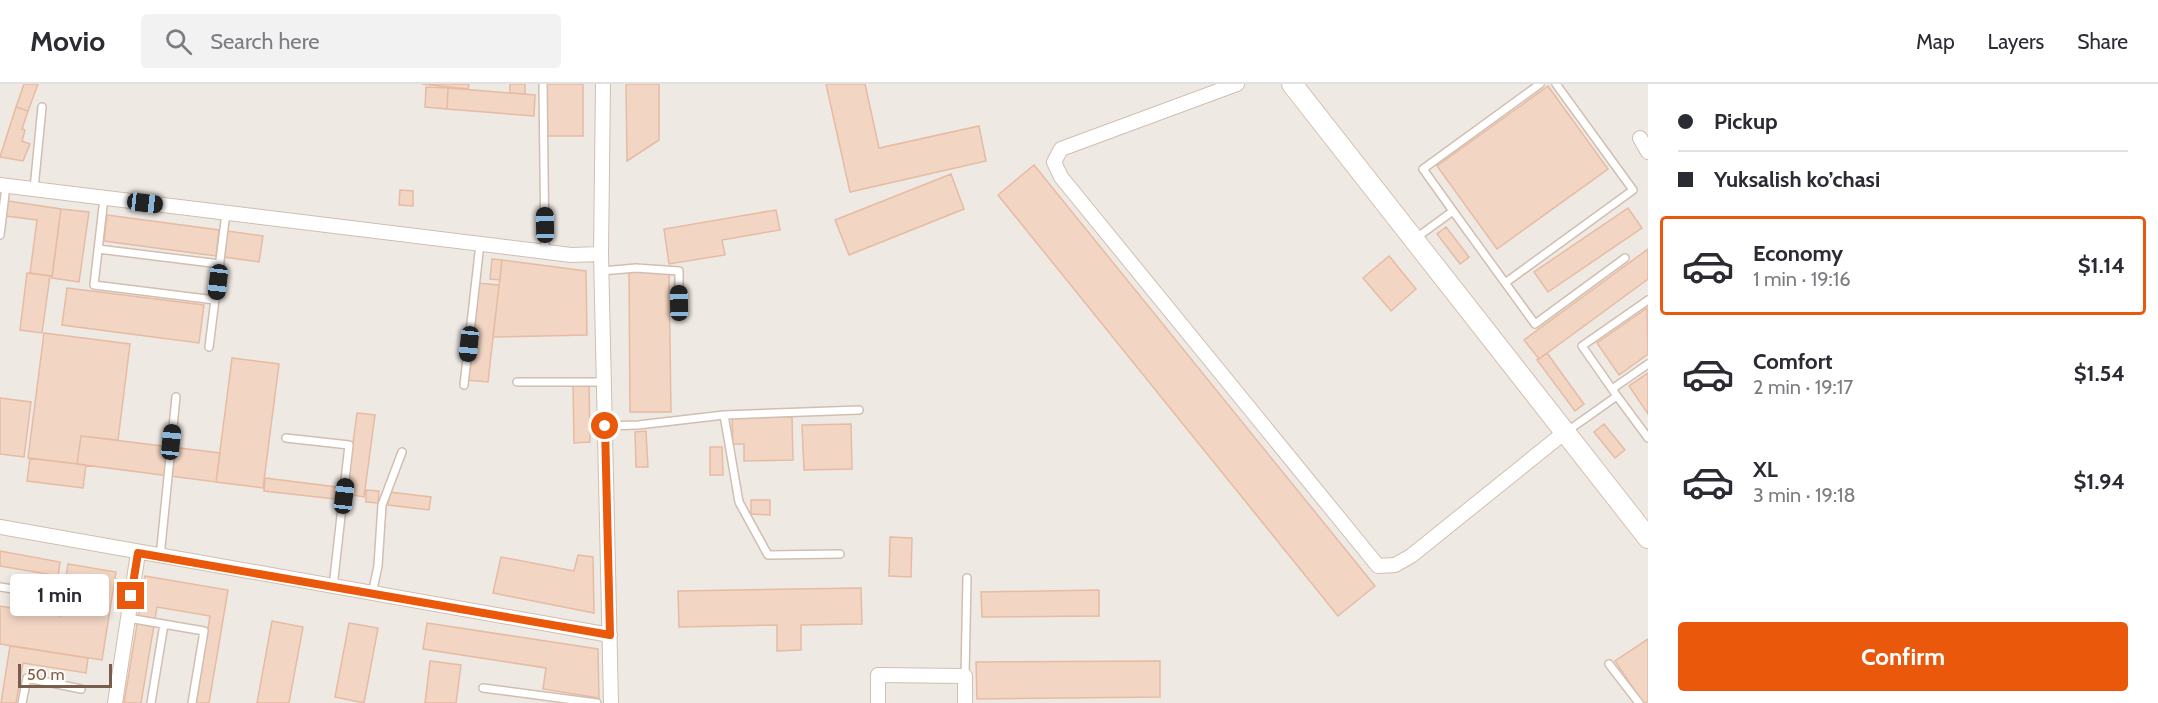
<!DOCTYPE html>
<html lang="en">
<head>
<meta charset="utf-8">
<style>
  :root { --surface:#fff; --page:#f2f2f3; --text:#2b2b33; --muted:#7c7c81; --line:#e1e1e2; --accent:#ea580c }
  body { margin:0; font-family:Cabin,sans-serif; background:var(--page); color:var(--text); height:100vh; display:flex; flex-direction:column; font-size:22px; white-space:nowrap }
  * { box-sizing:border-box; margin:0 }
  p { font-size:20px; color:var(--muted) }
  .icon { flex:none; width:33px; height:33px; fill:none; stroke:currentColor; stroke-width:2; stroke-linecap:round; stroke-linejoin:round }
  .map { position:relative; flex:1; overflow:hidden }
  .side { display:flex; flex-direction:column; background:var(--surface); width:510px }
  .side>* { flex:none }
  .guide { display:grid; align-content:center; height:132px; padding:0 30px; background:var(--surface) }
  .scale { position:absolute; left:18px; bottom:15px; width:94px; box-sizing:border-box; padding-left:6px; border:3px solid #7a5c4d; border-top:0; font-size:16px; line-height:21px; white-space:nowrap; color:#7a5c4d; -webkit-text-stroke:4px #fffaf3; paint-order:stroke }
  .end { position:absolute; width:27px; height:27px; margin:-14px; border:8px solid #ea580c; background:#fff; box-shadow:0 0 0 3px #fff }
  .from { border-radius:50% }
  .bubble { position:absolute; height:42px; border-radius:6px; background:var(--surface); box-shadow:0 3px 9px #0003; font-size:20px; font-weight:700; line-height:42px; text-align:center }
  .car { position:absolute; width:18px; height:36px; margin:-18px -9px; border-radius:8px; box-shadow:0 0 4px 2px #0007; background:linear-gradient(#222 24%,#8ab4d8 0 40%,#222 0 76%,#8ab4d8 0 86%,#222 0) }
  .guide b { display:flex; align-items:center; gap:21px; height:57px; font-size:22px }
  .guide b+b { border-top:2px solid var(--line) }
  .guide i { width:15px; height:15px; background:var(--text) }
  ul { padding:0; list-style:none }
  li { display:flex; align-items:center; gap:18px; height:99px; margin:0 12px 9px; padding:0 18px; border:3px solid transparent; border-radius:6px }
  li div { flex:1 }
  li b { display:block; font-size:22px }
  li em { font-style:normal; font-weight:700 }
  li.selected { border-color:var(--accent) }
  li>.icon { width:54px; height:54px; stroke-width:1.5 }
  .primary-button { display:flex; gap:12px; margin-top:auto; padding:12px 30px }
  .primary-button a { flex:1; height:69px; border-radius:6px; background:var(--accent); color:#fff; font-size:24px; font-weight:700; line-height:69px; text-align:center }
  header { display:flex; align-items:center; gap:36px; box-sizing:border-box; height:84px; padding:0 30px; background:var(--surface); border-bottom:2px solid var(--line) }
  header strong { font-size:28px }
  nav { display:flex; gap:33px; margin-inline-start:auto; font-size:21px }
  .search { width:420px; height:54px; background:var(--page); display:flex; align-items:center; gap:15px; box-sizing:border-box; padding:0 21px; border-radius:6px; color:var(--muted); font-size:22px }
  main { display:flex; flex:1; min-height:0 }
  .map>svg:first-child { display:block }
  .industrial { fill:#efe9e4 }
  .building { fill:#f3d5c3; stroke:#e6bba3; stroke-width:1.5 }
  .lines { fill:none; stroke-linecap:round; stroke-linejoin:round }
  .lane-casing { stroke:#d1beb0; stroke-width:10 }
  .street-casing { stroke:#d1beb0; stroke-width:16 }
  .secondary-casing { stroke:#d6c0b0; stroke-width:22 }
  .lane { stroke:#fff; stroke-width:7 }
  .street { stroke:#fff; stroke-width:14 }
  .secondary { stroke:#fff; stroke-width:20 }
  .route { stroke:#ea580c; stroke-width:8 }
</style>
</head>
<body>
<header>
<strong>Movio</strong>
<div class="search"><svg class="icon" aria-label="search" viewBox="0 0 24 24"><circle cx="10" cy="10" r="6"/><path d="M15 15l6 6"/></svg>Search here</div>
<nav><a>Map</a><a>Layers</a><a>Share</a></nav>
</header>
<main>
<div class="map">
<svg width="1648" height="619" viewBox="0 0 1648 619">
  <rect width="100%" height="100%" fill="#fdf6ec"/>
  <!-- industrial -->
  <path class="industrial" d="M0,0H1648V619H0Z"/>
  <!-- building -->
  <path class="building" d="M24,0H38L28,27L16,23Z
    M422,0H469L468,5Z
    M510,0H525V10L510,9Z
    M545,0H583V52H546Z
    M626,0H659V56L627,77Z
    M826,0H865L879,64L979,42L986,77L850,108Z
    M1548,2L1608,85L1497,165L1437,82Z
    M426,3L448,4L447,25L425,23Z
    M448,4L535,11L534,32L447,25Z
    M16,23L28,27L22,45L25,46L22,57L30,60L23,77L0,73Z
    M1034,81L1375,502L1338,532L998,111Z
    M951,90L964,125L849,171L835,136Z
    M400,106L413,107V122L399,121Z
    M8,117L61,125L52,192L30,189L37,136L6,132Z
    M1628,124L1642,144L1548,208L1534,188Z
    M61,125L89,128L79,198L52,194Z
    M776,126L780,146L722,156L725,171L669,180L664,145Z
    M107,131L219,146L216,172L104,157Z
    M1446,143L1469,173L1460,180L1437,150Z
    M227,147L263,152L259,178L224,173Z
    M1648,165V195L1539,275L1524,256Z
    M1389,172L1416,205L1391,227L1363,194Z
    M492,175L502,176L500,196L490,195Z
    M502,176L586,187L587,251L493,253Z
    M669,187L671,328H630L629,188Z
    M27,189L50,192L42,249L20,246Z
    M477,199L499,201L488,298L466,296Z
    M67,204L204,221L199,259L62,241Z
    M1647,224L1648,270L1619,291L1597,259Z
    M44,249L130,260L118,356L81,352L77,380L28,374Z
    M1547,269L1584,320L1575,327L1537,276Z
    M232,274L279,280L263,404L216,398Z
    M1648,289V330L1629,302Z
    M589,299L590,358L574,359L573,300Z
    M0,314L31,318L24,373L0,370Z
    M357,329L375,331L364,413L346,410Z
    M792,333L793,376L744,377V360H733L732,334Z
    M851,340L852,385L804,386L802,341Z
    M1604,340L1625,366L1615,374L1594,348Z
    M646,347L648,383H636L635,348Z
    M81,352L220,369L216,398L77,380Z
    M710,363H722L723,391H710Z
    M30,374L86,381L83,404L27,397Z
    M265,394L337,403L335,415L264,407Z
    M366,406L379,407L378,419L366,418Z
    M389,408L431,413L429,426L388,421Z
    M751,416H770V431L751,430Z
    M890,453L912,454L911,493L889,492Z
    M0,467L60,478L58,492L0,482Z
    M578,471L593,473L594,529L493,509L501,473L574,487Z
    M68,480L116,488L102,576L0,560V522L60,532Z
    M145,492L228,506L209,619H196L210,532L157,523L141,619H124Z
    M861,504L862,540L801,541V566L777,567V541L679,543L678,507Z
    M1099,506V532L982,533L981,508Z
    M272,537L303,543L289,619H257Z
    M349,539L378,544L364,619L335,613Z
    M427,539L598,565L599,614L543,605L546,584L423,565Z
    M1648,555V619H1643L1615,577Z
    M10,562L88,574L86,589L23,579L16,619H1Z
    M430,577L461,581L456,619H425Z
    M1160,577V613L977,615L976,578Z"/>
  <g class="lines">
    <!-- lane casing -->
    <g class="lane-casing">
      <path id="lane" d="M543,0L545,168
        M34,105L42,23
        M104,114L94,201L215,216
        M1453,127L1423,85L1540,0
        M0,151L6,102
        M1416,154L1453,127L1535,240L1625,174
        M98,165L220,180
        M602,187L636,184L679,187V219
        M1505,199L1633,106L1556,0
        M209,263L226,129
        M517,298H604
        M464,301L480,160
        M1612,305L1648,280
        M1617,312L1648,354
        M724,331L859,326
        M605,342L638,341L724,331L739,418L768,471L840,470
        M1566,348L1617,312L1582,262L1648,216
        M286,354L349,361L333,503
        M160,473L176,313
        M0,503L52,511
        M372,510L378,482L382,421L402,368
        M128,534L204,547L192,619
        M1609,580L1639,619
        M965,592L967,494
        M483,604L597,619
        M22,619L27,594L81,605
        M151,619L164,540"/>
    </g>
    <!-- street casing -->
    <g class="street-casing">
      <path id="street" d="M603,0L601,170L611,619
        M1237,0L1061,65L1054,78L1061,93L1378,482L1395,481L1411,472L1565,348
        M1640,54L1648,68
        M0,101L571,171L601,170
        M0,443L610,551
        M115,619L138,469
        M878,619V591L965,592V619"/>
    </g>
    <!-- secondary casing -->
    <g class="secondary-casing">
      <path id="secondary" d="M1292,0L1648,454"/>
    </g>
    <!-- lane -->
    <use href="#lane" class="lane"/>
    <!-- street -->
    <use href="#street" class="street"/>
    <!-- secondary -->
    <use href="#secondary" class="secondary"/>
  </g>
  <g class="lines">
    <!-- route -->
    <path class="route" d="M131,512L138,469L610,551L605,342"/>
  </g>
</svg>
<div class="scale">50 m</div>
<i class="end from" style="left:605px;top:342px"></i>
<i class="end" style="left:131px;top:512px"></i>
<div class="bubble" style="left:10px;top:490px;width:99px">1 min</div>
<i class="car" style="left:145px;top:119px;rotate:97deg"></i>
<i class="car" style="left:545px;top:141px;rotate:359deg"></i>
<i class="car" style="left:218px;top:198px;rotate:187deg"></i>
<i class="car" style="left:679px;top:219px;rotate:359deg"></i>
<i class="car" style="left:469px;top:260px;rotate:186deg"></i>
<i class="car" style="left:171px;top:358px;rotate:6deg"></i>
<i class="car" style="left:344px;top:412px;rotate:7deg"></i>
</div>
<section class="side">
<div class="guide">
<b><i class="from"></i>Pickup</b>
<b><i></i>Yuksalish ko’chasi</b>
</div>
<ul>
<li class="selected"><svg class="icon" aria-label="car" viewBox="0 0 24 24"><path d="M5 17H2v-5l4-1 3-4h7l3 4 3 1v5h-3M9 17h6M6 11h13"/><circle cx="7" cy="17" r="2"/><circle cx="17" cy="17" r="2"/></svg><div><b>Economy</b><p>1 min · 19:16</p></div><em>$1.14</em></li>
<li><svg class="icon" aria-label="car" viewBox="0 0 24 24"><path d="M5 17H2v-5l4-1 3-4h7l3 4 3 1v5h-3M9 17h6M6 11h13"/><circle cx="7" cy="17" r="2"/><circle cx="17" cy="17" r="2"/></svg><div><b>Comfort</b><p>2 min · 19:17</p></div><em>$1.54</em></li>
<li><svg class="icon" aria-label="car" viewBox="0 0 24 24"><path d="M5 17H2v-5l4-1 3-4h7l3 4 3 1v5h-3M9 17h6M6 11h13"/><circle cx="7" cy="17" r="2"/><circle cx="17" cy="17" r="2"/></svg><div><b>XL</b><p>3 min · 19:18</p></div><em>$1.94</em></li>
</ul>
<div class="primary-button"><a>Confirm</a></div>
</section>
</main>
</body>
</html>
